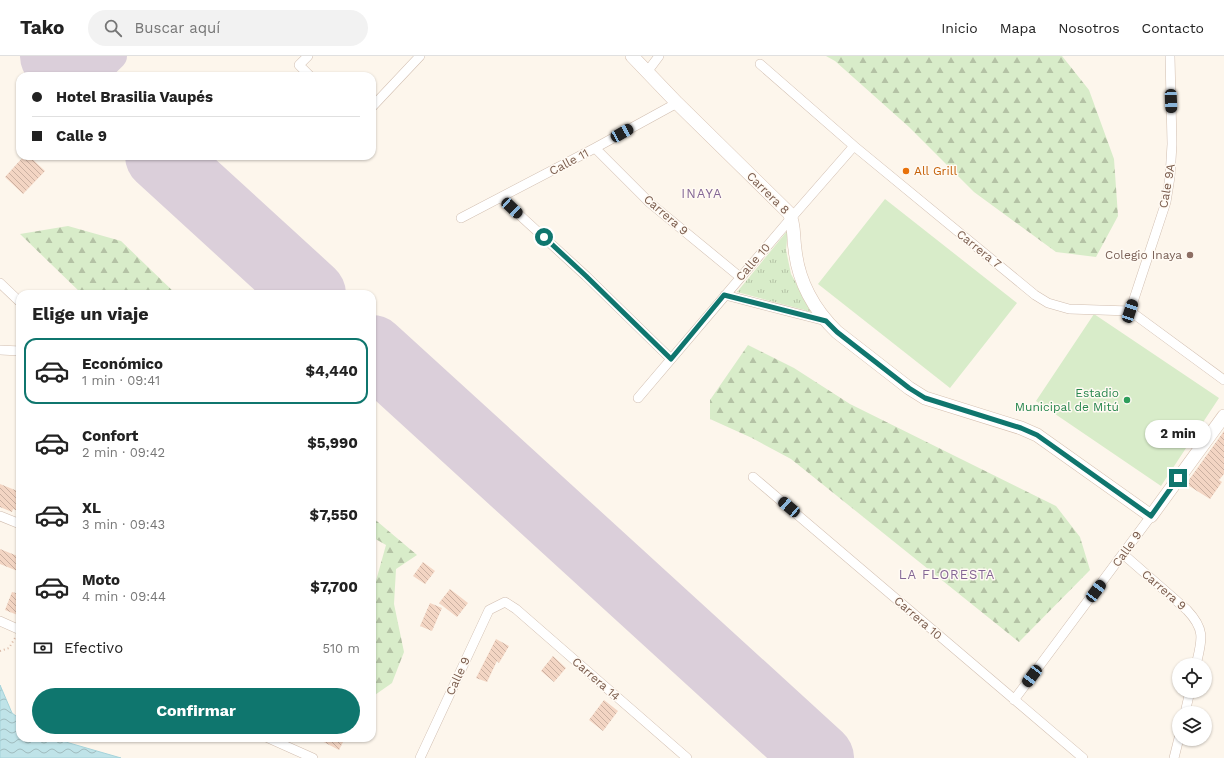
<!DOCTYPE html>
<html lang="es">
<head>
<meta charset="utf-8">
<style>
  :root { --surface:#fff; --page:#f2f2f2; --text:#222; --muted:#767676; --line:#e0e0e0; --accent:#0f766e }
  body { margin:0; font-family:"Work Sans",sans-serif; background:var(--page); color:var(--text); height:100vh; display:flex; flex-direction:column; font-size:15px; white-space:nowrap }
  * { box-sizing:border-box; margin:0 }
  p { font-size:13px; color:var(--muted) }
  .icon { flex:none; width:22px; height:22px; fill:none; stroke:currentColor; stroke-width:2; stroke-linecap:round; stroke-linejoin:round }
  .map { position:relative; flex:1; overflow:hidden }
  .details { position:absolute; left:16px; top:234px; width:360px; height:452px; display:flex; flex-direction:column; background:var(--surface); border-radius:12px; box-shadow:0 1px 3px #0004 }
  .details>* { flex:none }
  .guide { position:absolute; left:16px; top:16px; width:360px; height:88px; border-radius:12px; box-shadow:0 1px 3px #0004; display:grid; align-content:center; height:88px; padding:0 16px; background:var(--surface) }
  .buttons { position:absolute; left:1172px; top:602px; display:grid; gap:8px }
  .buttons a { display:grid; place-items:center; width:40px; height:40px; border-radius:50%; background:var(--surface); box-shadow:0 1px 3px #0004; font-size:20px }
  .end { position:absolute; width:18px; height:18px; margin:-9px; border:5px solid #0f766e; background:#fff; box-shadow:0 0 0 2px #fff }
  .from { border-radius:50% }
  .bubble { position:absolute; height:28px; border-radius:14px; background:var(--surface); box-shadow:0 1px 3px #0004; font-size:13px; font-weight:700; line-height:28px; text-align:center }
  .car { position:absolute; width:12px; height:24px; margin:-12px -6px; border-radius:5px; box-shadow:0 0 3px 1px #0007; background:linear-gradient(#222 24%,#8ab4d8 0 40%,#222 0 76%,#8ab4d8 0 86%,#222 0) }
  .guide b { display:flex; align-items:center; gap:14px; height:38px; font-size:15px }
  .guide b+b { border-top:1px solid var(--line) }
  .guide i { width:10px; height:10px; background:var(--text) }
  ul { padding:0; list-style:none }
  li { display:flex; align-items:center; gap:12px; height:66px; margin:0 8px 6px; padding:0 8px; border:2px solid transparent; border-radius:12px }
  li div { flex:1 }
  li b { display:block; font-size:15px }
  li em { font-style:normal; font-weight:700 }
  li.current { border-color:var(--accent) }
  li>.icon { width:36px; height:36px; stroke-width:1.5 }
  h2 { padding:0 16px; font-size:18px; line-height:48px }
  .pay { display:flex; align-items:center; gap:10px; height:44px; padding:0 16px; font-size:15px }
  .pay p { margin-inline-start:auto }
  .primary-button { display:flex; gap:8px; margin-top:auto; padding:8px 16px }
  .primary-button a { flex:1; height:46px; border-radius:24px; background:var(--accent); color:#fff; font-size:16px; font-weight:700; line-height:46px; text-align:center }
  header { display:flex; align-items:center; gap:24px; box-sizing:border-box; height:56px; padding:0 20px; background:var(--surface); border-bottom:1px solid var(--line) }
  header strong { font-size:19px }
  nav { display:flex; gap:22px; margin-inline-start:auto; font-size:14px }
  .search { width:280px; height:36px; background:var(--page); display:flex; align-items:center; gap:10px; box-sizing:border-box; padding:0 14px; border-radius:22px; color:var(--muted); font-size:15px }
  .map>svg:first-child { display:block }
  .grass { fill:url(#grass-tufts) }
  .forest { fill:url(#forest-firs) }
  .pitch { fill:#d8ecc9 }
  .water { fill:url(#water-waves); stroke:#a5d3da }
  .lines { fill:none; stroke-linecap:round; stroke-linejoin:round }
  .taxiway { stroke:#dbcfda; stroke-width:28 }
  .runway { stroke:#dbcfda; stroke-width:70 }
  .building { fill:url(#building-back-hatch) }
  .street-casing { stroke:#d1beb0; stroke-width:10 }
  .secondary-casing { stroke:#d6c0b0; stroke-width:14 }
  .path { stroke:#d9b8a5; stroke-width:2; stroke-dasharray:1 3; stroke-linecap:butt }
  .street { stroke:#fff; stroke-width:9 }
  .secondary { stroke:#fff; stroke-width:13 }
  .route { stroke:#0f766e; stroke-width:5 }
  .food-dot { fill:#e8710a; stroke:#fffaf3; stroke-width:1.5 }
  .education-dot { fill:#8d6e63; stroke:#fffaf3; stroke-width:1.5 }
  .leisure-dot { fill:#2e9e5b; stroke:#fffaf3; stroke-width:1.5 }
  .labels { text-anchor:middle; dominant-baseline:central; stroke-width:3; stroke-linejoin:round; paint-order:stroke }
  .street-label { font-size:12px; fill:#7a5c4d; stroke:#fffaf3 }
  .food-label { font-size:12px; fill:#c56008; stroke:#fffaf3; text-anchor:start }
  .education-label { font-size:12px; fill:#785e54; stroke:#fffaf3; text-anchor:end }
  .leisure-label { font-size:12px; fill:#27864d; stroke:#fffaf3; text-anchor:end }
  .neighbourhood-label { font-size:13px; letter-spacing:1px; fill:#846695; stroke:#fffaf3 }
</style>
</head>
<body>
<header>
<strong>Tako</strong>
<div class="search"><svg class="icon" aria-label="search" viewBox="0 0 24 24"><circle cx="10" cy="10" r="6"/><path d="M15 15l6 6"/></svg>Buscar aquí</div>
<nav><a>Inicio</a><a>Mapa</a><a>Nosotros</a><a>Contacto</a></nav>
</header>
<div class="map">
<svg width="1224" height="702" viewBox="0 0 1224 702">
  <defs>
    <pattern id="grass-tufts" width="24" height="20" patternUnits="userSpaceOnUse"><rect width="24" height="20" fill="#d8ecc9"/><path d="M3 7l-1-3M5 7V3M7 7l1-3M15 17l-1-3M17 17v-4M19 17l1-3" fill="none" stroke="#b4c2a5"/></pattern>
    <pattern id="forest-firs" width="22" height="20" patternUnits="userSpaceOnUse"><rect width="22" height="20" fill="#d8ecc9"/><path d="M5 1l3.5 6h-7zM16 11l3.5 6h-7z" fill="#b4c2a5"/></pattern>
    <pattern id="water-waves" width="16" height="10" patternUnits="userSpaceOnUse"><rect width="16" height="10" fill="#bfe3e8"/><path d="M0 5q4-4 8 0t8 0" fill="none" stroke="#a0bbbe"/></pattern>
    <pattern id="building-back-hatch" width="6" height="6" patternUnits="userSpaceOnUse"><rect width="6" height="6" fill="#f3d5c3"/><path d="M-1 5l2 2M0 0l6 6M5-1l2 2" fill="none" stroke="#cab0a1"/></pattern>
  </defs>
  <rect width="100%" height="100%" fill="#fdf6ec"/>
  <!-- grass -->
  <path class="grass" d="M788,174L786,194L791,218L812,256L737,236Z"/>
  <!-- forest -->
  <path class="forest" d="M826,0H1062L1089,34L1114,103L1118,160L1096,201L1056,196L974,136L909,71L835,5Z
    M68,170L121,185L176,238H82L20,178Z
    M748,289L794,312L850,348L1056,450L1080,481L1090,514L1019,586L791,403L752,382L710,363V344Z
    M372,461L417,499L396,513L394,548L404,596L392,627L372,641V539L386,489L372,481Z"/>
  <!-- pitch -->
  <path class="pitch" d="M885,143L1017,247L950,332L818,228Z
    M1094,258L1219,342L1161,430L1036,345Z"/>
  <!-- water -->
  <path class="water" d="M0,629L12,657L20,663V682H52L121,702H0Z"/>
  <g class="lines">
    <!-- taxiway -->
    <path class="taxiway" d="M69,13C92,17 97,17 113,0"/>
    <!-- runway -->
    <path class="runway" d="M55,0L76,20
      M160,100L311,238
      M372,294L819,702"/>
  </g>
  <!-- building -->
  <path class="building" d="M24,100H29L45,115L23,138L5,121Z
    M1224,375V418L1219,424L1222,426L1210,443L1186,428Z
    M0,428L20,436V456L13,453L12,456L0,451Z
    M0,493L20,501V516L0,508Z
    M423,506L435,515L425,528L413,520Z
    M450,533L468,547L457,561L439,547Z
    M12,536L20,538V560L5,554Z
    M430,547L442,552L432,575L420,570Z
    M496,583L509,590L499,607L497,605L487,626L476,622Z
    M553,600L566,612L554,626L541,615Z
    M604,644L618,655L603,675L589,664Z
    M316,682H345L339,694Z"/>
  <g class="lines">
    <!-- street casing -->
    <g class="street-casing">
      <path id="street" d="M308,0L299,9L310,20
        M760,8L854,90L1035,239L1048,247L1069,253L1130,255L1224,324
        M647,16L659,0
        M372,51L420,0
        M595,92L650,147L740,221
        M501,142L586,220L671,303
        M461,162L595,92L677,47
        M0,227L20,246
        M725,239L826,265
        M1130,255L1166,146L1170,121L1172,88L1170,0
        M0,294L20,295
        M638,342L792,161L854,90
        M753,421L1083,702
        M0,460L20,468
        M1123,498L1187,554C1206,574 1202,584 1196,609
        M0,565L20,574
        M1014,644L1151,460
        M1185,657L1190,635
        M268,682L313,702
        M420,702L489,554L505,546L516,553L687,702
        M1174,702L1179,682"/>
    </g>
    <!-- secondary casing -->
    <g class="secondary-casing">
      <path id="secondary" d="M632,0L677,47L789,157C795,168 793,181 795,193C798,225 814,254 837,276L909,332L925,342L1021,372L1037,379L1151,460L1224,360"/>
    </g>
    <!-- path -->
    <path class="path" d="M0,595L9,592L15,582"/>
    <!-- street -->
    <use href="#street" class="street"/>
    <!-- secondary -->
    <use href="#secondary" class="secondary"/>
  </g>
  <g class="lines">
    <!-- route -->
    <path class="route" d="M544,181L586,220L671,303L724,239L826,265L837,276L909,332L925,342L1021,372L1037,379L1151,460L1178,422"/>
  </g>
  <!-- markers -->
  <circle class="food-dot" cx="906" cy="115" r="4"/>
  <circle class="education-dot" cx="1190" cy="199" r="4"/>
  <circle class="leisure-dot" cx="1127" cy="344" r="4"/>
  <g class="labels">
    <!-- street labels -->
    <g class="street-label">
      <text transform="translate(569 106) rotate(-28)">Calle 11</text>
      <text transform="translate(1167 130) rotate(-80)">Cale 9A</text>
      <text transform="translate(768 137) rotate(45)">Carrera 8</text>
      <text transform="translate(666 159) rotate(41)">Carrera 9</text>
      <text transform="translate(979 193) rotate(39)">Carrera 7</text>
      <text transform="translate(753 206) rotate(-49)">Calle 10</text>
      <text transform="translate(1127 493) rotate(-54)">Calle 9</text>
      <text transform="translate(1164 534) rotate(41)">Carrera 9</text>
      <text transform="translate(918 562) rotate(41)">Carrera 10</text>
      <text transform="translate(458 620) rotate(-65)">Calle 9</text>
      <text transform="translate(596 623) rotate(41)">Carrera 14</text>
    </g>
    <!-- food labels -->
    <g class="food-label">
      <text x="914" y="115">All Grill</text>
    </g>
    <!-- education labels -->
    <g class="education-label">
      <text x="1182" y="199">Colegio Inaya</text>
    </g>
    <!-- leisure labels -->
    <g class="leisure-label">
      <text x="1119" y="337">Estadio<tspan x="1119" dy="14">Municipal de Mitú</tspan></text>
    </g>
    <!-- neighbourhood labels -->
    <g class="neighbourhood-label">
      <text x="702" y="137">INAYA</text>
      <text x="947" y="518">LA FLORESTA</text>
    </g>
  </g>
</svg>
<div class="buttons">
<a><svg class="icon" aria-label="locate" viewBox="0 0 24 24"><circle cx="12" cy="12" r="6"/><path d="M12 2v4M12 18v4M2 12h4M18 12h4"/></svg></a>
<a><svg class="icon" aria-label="layers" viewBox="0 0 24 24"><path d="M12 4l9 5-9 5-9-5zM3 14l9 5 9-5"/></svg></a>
</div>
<i class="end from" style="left:544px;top:181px"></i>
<i class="end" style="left:1178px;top:422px"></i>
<div class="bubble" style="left:1145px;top:364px;width:66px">2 min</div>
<i class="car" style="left:1171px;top:45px;rotate:178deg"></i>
<i class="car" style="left:622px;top:77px;rotate:61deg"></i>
<i class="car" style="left:512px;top:152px;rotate:133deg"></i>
<i class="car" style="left:1130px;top:255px;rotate:18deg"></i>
<i class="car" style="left:789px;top:451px;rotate:311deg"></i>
<i class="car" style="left:1096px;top:535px;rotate:37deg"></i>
<i class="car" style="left:1032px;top:620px;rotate:217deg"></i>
<div class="guide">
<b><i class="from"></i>Hotel Brasilia Vaupés</b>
<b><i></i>Calle 9</b>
</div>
<section class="details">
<h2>Elige un viaje</h2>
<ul>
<li class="current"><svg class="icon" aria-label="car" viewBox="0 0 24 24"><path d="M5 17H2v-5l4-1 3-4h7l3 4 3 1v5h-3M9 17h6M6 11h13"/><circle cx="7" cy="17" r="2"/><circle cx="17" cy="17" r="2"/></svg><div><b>Económico</b><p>1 min · 09:41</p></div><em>$4,440</em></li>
<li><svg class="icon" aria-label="car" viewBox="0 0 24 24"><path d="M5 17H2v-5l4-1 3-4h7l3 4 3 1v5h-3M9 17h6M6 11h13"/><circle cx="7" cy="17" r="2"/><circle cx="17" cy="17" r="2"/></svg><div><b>Confort</b><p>2 min · 09:42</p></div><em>$5,990</em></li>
<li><svg class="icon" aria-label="car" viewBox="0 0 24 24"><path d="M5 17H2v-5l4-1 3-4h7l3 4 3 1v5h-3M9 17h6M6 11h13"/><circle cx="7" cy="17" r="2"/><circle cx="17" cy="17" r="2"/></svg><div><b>XL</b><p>3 min · 09:43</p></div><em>$7,550</em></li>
<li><svg class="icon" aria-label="car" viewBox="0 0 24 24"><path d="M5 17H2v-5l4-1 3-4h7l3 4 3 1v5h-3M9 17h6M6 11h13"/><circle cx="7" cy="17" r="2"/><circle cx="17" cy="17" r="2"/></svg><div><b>Moto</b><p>4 min · 09:44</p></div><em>$7,700</em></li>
</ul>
<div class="pay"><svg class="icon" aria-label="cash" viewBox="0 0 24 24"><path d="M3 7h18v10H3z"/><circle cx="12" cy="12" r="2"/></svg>Efectivo<p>510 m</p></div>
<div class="primary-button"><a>Confirmar</a></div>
</section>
</div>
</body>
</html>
